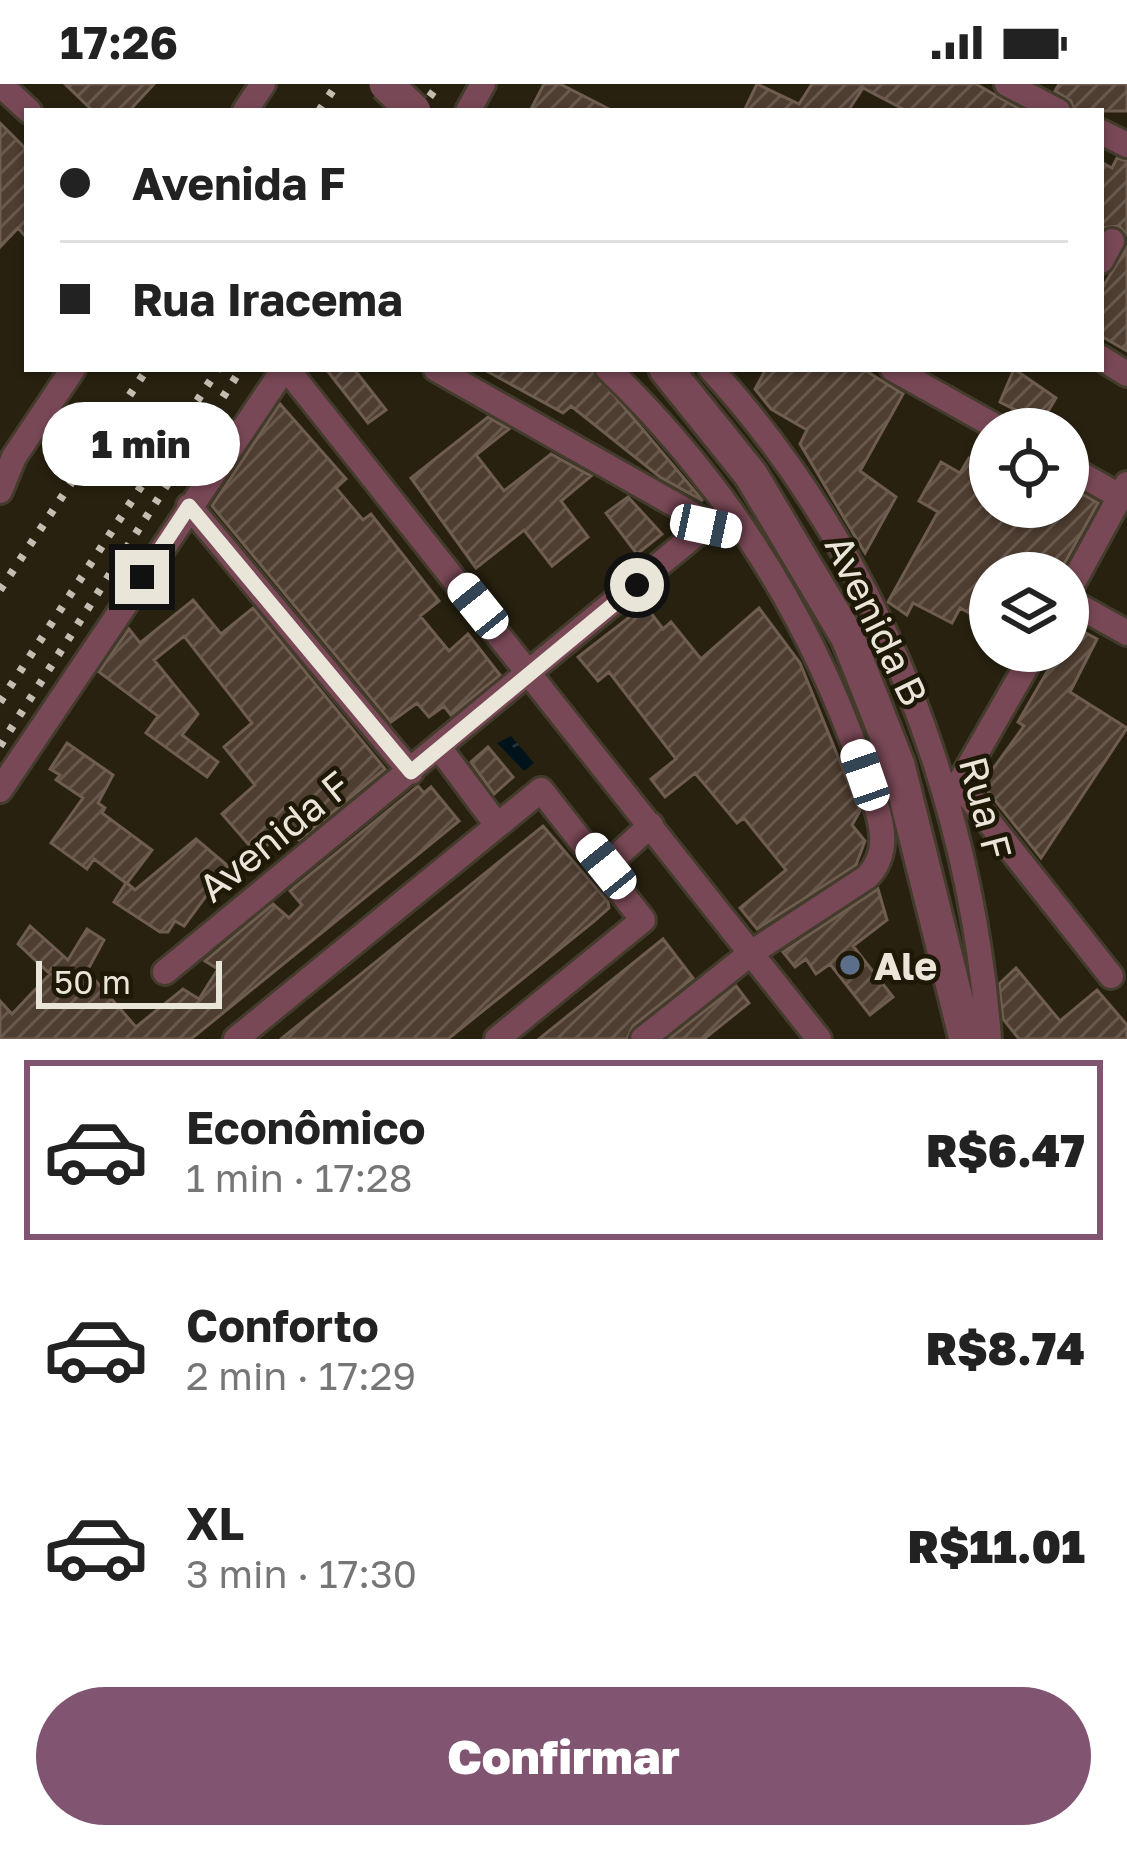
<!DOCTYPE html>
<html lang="pt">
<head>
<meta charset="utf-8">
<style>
  :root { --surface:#fff; --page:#f6f6f6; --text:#222; --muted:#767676; --line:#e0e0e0; --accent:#815471 }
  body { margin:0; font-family:"Golos Text",sans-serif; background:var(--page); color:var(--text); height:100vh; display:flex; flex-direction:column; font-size:45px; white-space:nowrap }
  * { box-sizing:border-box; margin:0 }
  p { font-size:39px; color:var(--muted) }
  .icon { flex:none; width:66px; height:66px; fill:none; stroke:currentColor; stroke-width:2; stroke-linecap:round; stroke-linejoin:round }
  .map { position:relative; height:955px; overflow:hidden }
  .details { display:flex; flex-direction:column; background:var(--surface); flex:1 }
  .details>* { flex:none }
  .guide { position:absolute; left:24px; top:24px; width:1080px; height:264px; border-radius:0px; box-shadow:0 3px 9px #0004; display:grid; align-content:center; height:264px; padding:0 36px; background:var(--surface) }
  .tools { position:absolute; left:969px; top:324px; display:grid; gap:24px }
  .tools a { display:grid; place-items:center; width:120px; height:120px; border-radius:50%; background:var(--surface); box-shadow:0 3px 9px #0004; font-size:60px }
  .scale { position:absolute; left:36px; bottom:30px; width:186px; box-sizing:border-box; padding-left:12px; border:6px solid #e9e5d9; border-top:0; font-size:33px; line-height:42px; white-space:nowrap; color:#e9e5d9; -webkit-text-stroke:9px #1e1807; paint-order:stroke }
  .end { position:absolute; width:54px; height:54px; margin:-27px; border:15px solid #e9e5d9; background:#111; box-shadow:0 0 0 6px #111 }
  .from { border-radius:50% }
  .bubble { position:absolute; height:84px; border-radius:42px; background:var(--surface); box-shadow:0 3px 9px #0004; font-size:39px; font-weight:800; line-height:84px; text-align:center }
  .car { position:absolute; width:36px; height:72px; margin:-36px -18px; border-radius:15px; box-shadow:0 0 9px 3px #0007; background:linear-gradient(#fff 24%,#345 0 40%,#fff 0 76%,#345 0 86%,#fff 0) }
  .guide b { display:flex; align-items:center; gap:42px; height:114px; font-size:45px }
  .guide b+b { border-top:3px solid var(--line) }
  .guide i { width:30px; height:30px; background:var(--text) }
  ul { padding:21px 0 0; list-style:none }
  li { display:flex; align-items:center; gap:36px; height:180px; margin:0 24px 18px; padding:0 12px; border:6px solid transparent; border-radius:0px }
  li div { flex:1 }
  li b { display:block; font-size:45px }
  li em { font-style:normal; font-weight:800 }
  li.on { border-color:var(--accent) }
  li>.icon { width:108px; height:108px; stroke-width:1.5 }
  .cta { display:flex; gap:24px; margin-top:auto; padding:24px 36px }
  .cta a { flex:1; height:138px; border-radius:72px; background:var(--accent); color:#fff; font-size:48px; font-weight:800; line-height:138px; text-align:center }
  .status { display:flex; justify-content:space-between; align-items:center; height:84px; padding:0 60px; background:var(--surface); direction:ltr }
  .status svg { height:33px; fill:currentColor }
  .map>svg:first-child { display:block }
  .water { fill:url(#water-ripples) }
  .building { fill:url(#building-hatch); stroke:#6f5d50; stroke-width:3 }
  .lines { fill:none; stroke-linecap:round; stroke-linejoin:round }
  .minor-casing { stroke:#433c2c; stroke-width:30 }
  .tertiary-casing { stroke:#433c2c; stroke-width:39 }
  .minor { stroke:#794856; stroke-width:24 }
  .tertiary { stroke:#794856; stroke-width:33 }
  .rail { stroke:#c3beb1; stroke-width:8; stroke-dasharray:6 12; stroke-linecap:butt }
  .tertiary-bridge-casing { stroke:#433c2c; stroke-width:39; stroke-linecap:butt }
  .tertiary-bridge { stroke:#794856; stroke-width:33 }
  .route { stroke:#e9e5d9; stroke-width:15 }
  .service-dot { fill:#5c6f8a; stroke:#1e1807; stroke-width:4.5 }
  .labels { text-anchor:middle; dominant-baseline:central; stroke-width:9; stroke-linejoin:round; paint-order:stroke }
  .street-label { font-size:39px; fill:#e9e5d9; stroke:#1e1807 }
  .poi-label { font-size:39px; font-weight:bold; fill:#e9e5d9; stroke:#1e1807; text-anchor:start }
</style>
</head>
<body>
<div class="status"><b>17:26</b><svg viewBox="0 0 49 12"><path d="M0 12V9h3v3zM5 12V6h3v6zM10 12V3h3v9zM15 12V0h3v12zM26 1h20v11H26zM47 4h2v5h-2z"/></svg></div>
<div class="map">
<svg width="1127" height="955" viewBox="0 0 1127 955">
  <defs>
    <pattern id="water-ripples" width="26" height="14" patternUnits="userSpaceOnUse" patternTransform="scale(3)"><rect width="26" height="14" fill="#00131a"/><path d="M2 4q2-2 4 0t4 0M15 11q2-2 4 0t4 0" fill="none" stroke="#25353b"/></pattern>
    <pattern id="building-hatch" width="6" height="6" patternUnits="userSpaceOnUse" patternTransform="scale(3)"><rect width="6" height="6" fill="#4e3d31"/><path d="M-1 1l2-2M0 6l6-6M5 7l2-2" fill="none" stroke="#68594e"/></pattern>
  </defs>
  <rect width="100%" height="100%" fill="#282110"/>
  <!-- water -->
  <path class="water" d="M511,652L534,679L524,687L497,659Z"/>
  <!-- building -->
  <path class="building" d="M65,0H154L129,27H93Z
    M544,0H560L613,27H530Z
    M757,0L799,20L812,0H976L1023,27H907L863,4L848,27H744Z
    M1059,0H1127V27H1074L1071,17L1055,7Z
    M0,39L27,66V154L18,144L0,163Z
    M1117,74L1127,77V151L1119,142L1101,144V78L1112,84Z
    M1127,163V267L1101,252V206Z
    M326,285H354L386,326L368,339Z
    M483,285H592L703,417L660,393L571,322L563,329Z
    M766,285H863L903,310L860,387L896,413L865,469L800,360L807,346L771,325L755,305Z
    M1014,285L1056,314L1041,339L1000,318Z
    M280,320L346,395L336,404L363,436L371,430L439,517L420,532L449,567L468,550L500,591L451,631L444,622L429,633L417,619L391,638L212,422Z
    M488,333L509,345L476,371L504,407L551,370L591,392L561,417L588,453L552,482L524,446L476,484L411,394Z
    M969,374L990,386V423H1068L1077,407L1098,419L1059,489H1041L1014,474L1006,489H990V517L980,535L960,524L952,539L913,519L907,531L888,518L938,428L919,417L941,378L960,389Z
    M628,413L662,450L637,470L606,429Z
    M193,516L221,550L253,524L385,685L299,756L288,743L257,770L222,730L255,701L224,663L252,639L184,552L154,576L198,630L182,651L218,678L207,693L146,649L158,632L99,588L129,545L140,559Z
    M645,521L663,545L671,538L701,575L759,524L800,579L860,727L852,741L865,757L856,781L757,845L740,824L786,786L744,734L737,739L695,689L665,713L651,695L676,675L609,588L598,597L578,573Z
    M1068,539L1097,555L1070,608L1127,644L1041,774L982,700L1024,642L1018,638L1059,567H1068Z
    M67,659L113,691L98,719L105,724L102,729L152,766L127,799L135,806L196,755L228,782L184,842L175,837L168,848H160L114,818L126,799L94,775L87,785L51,759L83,714L56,696L60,691L50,685Z
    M488,663L513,693L494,710L471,678Z
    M418,702L424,709L431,703L459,737L191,955H0V917L12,930L50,890L18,860L30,842L68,876L87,845L104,856L87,887L136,943L183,905L199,915L218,885L205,877L273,820L289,834L302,821L290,807Z
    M543,742L608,818L609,824L593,838L448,955H281Z
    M878,805L887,836L853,862L893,913L870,931L830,880L816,890L806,875L795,883L783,868Z
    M663,855L693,894L633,942L627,955H539Z
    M1016,884L1060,937L1097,906L1127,941V955H1019L1003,935L999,900Z
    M736,902L749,919L704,955H669Z"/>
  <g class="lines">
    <!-- minor casing -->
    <g class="minor-casing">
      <path id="minor" d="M0,0L29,27
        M1007,0L1058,27
        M245,27L263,0
        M468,27L483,0
        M1101,48L1127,61
        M1101,177L1112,157
        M1101,274L1127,290
        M287,285L819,955
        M436,285L718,445
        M608,285C724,397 809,530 862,683C874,718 898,762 867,793L751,869L643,955
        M711,285C878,468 970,710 989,955
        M893,285L1000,345
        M1068,383L1121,413
        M0,407L14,373L73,285
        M189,422L411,688
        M1068,508L1127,400
        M1068,516L1127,549
        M441,666L497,741
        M959,700L1111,892
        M0,706L284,285
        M953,710L1035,567
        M606,782L651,741
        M165,888L706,442
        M236,955L541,706L643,836L497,955"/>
    </g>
    <!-- tertiary casing -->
    <g class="tertiary-casing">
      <path id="tertiary" d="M666,285L751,391L848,554L898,681L966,955"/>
    </g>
    <!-- minor -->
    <use href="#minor" class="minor"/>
    <!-- tertiary -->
    <use href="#tertiary" class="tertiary"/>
    <!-- rail -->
    <path class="rail" d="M319,27L337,0
      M390,27L408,0
      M419,27L439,0
      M0,506L147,285
      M0,618L218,285
      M0,662L241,285"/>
    <!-- tertiary-bridge casing -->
    <g class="tertiary-bridge-casing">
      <path id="tertiary-bridge" d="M386,0L414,27"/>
    </g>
    <!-- tertiary-bridge -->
    <use href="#tertiary-bridge" class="tertiary-bridge"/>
  </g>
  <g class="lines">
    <!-- route -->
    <path class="route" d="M142,493L189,422L411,688L637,501"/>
  </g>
  <!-- markers -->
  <circle class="service-dot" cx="850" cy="881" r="12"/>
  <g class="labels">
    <!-- street labels -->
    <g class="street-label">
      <text transform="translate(877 536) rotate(64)">Avenida B</text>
      <text transform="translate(986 724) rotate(75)">Rua F</text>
      <text transform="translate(274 752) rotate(-39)">Avenida F</text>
    </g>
    <!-- poi labels -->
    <g class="poi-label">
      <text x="874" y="881">Ale</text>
    </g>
  </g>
</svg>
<div class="tools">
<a><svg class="icon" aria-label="locate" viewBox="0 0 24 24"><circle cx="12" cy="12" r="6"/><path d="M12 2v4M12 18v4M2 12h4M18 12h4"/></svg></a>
<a><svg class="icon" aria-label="layers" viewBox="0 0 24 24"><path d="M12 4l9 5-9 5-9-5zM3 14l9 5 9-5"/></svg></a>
</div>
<div class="scale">50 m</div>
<i class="end from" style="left:637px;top:501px"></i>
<i class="end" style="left:142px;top:493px"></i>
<div class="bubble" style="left:42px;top:318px;width:198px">1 min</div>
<i class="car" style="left:706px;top:442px;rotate:102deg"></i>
<i class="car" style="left:478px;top:522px;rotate:321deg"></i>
<i class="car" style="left:865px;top:691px;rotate:341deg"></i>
<i class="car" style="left:606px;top:782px;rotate:321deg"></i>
<div class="guide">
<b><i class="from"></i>Avenida F</b>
<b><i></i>Rua Iracema</b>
</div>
</div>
<section class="details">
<ul>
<li class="on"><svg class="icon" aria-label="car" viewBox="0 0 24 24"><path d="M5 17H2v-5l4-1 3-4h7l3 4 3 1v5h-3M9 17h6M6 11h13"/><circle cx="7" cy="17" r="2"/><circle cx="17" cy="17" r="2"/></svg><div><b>Econômico</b><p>1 min · 17:28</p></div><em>R$6.47</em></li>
<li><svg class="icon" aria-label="car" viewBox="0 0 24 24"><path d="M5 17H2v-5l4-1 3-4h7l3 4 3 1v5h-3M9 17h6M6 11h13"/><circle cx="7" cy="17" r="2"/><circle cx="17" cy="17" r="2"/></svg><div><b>Conforto</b><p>2 min · 17:29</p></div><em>R$8.74</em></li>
<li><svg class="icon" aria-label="car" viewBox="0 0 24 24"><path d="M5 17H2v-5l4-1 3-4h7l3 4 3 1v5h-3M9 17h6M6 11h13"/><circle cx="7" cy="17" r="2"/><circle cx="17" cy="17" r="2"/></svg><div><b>XL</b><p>3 min · 17:30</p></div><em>R$11.01</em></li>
</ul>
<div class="cta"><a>Confirmar</a></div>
</section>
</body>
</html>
